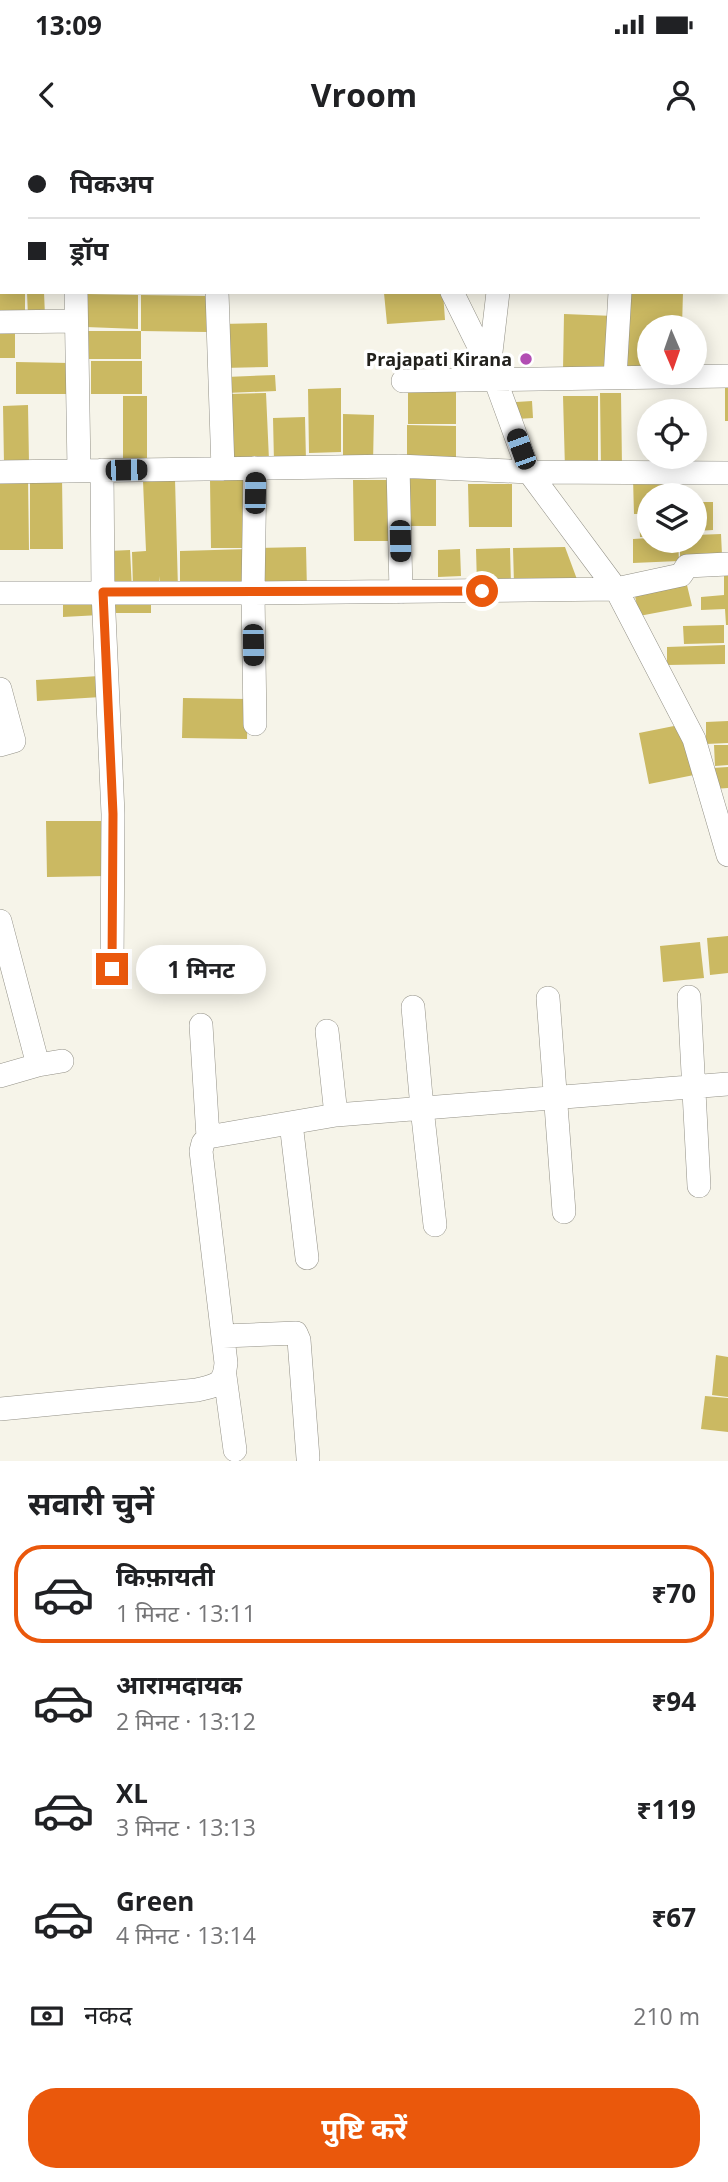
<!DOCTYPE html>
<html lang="hi">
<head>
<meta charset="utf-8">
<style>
  :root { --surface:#fff; --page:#f2f2f2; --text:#202124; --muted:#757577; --line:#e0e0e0; --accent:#ea580c }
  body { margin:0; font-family:"Open Sans","Noto Sans Devanagari",sans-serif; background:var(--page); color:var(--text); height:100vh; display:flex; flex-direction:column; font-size:26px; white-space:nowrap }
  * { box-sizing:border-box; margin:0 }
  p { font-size:23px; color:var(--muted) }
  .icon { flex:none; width:38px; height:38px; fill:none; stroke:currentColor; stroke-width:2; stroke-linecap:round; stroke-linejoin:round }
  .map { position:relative; height:1321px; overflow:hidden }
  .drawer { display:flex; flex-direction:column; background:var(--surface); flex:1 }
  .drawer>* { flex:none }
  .guide { position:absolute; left:0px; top:0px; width:728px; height:154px; box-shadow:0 4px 18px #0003; display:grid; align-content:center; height:154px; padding:0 28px; background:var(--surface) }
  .needle { width:46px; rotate:178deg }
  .controls { position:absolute; left:637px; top:175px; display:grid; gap:14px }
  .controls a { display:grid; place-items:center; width:70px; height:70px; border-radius:50%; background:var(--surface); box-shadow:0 4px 18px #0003; font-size:35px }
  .end { position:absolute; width:32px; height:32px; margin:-16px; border:9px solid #ea580c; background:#fff; box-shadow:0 0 0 4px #fff }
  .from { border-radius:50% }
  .bubble { position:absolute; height:49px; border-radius:24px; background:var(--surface); box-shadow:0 4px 18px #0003; font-size:23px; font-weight:700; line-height:49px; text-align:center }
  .car { position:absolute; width:21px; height:42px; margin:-21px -10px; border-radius:9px; box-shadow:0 0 5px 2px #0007; background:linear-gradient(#222 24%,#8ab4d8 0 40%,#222 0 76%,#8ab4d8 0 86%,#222 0) }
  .guide b { display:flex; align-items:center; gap:24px; height:66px; font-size:26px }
  .guide b+b { border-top:2px solid var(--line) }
  .guide i { width:18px; height:18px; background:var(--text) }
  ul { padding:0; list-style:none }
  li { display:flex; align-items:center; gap:21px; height:98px; margin:0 14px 10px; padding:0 14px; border:4px solid transparent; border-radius:28px }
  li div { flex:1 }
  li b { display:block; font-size:26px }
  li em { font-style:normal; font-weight:700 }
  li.active { border-color:var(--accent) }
  li>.icon { width:63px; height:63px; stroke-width:1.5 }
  h2 { padding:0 28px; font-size:32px; line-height:84px }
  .pay { display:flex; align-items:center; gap:18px; height:77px; padding:0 28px; font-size:26px }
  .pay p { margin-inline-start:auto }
  .primary-button { display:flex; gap:14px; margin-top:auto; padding:14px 28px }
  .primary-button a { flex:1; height:80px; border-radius:28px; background:var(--accent); color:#fff; font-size:28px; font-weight:700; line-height:80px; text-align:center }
  .status { display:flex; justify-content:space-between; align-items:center; height:49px; padding:0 35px; background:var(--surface); direction:ltr }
  .status svg { height:19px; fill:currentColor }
  header { display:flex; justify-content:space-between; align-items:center; height:91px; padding:0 28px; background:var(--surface); font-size:32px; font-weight:700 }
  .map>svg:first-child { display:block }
  .building { fill:#cbb962 }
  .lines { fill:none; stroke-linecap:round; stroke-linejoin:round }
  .street-casing { stroke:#939187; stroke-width:24 }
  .street { stroke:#fff; stroke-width:23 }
  .route { stroke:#ea580c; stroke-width:9 }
  .poi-dot { fill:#b24eb3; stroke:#fff; stroke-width:2.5 }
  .labels { text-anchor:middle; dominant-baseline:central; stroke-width:7; stroke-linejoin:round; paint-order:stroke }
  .poi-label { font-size:18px; font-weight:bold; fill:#22211d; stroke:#fff; text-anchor:end }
</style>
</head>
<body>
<div class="status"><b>13:09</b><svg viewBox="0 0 49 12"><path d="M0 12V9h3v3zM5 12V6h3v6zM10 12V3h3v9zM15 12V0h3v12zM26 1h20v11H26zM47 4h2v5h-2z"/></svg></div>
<header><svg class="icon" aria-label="back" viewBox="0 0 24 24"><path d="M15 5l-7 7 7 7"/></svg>Vroom<svg class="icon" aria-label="person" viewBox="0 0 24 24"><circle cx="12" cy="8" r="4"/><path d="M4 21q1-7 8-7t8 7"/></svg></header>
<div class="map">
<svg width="728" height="1321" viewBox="0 0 728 1321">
  <rect width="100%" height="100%" fill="#f6f4e9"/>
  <!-- building -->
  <path class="building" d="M0,152H25V175L0,176Z
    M27,152H44L45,176L28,177Z
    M394,152H443L445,180L387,184L384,153Z
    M623,152H683L682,187H649V234L621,233Z
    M86,154L138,155V189L86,187Z
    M141,155L207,156V192L141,191V219H88V191H141Z
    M564,174L614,176L613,232L563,230Z
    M267,183L268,227L222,228L221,184Z
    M0,184H15V218H0Z
    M91,221H142V254H91Z
    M16,222L70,223V254H16Z
    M275,235L276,251L226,253V237Z
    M408,246H456V284H408Z
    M725,247H728V281H725Z
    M341,248V312L309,313L308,249Z
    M266,253L269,320L230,322L228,254Z
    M600,253H621L622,327H601Z
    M123,256H147V319H123Z
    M563,256H598V328L565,329Z
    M532,261L533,278L517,279L516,262Z
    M28,265L29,323L4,324L3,266Z
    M343,274L374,275L373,323H343Z
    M305,277L306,321L274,322L273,278Z
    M407,285L456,286V323H407Z
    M670,336L671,355H649V397H640L639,374H634L633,338Z
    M30,337H62L63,409H30Z
    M0,338H28L29,410H0Z
    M436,338V386H403V339Z
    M175,339L178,449L160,450V436L159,447L133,448L132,412L146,411L143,341Z
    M246,339L247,408H211L210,340Z
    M353,340H389L390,401H354Z
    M468,344H512V387H469Z
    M697,362H713V390L698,391Z
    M721,394L722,415L680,417V401H695V395Z
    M649,398V401H678L679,421L633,423V399Z
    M306,407L307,451L257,452L256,408Z
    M565,407L578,442L514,444L513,408Z
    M510,408L511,445H477L476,409Z
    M249,409L250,448L180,449V411Z
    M460,409L461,436L438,437V410Z
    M130,410L132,450L110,451L109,411Z
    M724,432H728V485H726L725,469L701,470V457L724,455Z
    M686,441L692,466L639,476L634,451Z
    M111,454H151V473H111Z
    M99,455L100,475L63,477V457Z
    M724,485V503L684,504L683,486Z
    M725,505V524L667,525V507Z
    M99,536L101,557L37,561L36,540Z
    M183,558L248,559L247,599L182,598Z
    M728,581V603L706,604V582Z
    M684,584L694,635L649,644L639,593Z
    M714,605H728V625L715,626Z
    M728,627V648L714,649L712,628Z
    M46,681H107L108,736L47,737Z
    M728,796V833L710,835L707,798Z
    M700,802L704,838L663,842L660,806Z
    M716,1215L728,1217V1257L712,1255Z
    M705,1256L728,1258V1292L701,1289Z"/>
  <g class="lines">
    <!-- street casing -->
    <g class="street-casing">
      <path id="street" d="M209,0V2
        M377,0L378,2
        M515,1L574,2
        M631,2V0
        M726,4H728
        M0,30H2
        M0,105H2
        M76,152L79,330
        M217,152L223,329
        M452,152L495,239L529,332L616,449L694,599L728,715
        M0,182L76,181
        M489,229L498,152
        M615,238L620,152
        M403,241L728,236
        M398,326L401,452
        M102,330L103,452L113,674L112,829
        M0,332L398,326L529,332L728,333
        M0,453H253L616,449L681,435L687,426L728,424
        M0,549L14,601L0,605
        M255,584L253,453L255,328
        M0,781L38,925
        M689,857L699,1046
        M548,858L564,1072
        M413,867L422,968L435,1085
        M201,885L208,997
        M327,891L336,975
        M0,936L38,925L62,921
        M291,983L307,1118
        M223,1196L296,1193L299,1200L308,1318
        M225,1236L235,1310
        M0,1269L197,1250C217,1245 224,1245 226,1223L201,1011L203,1003L208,997L336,975L728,944"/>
    </g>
    <!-- street -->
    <use href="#street" class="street"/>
  </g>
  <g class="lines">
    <!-- route -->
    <path class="route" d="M112,829L113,674L103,452L482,451"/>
  </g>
  <!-- markers -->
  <circle class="poi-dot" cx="526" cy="219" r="7"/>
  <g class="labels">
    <!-- poi labels -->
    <g class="poi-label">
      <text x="512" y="219">Prajapati Kirana</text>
    </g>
  </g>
</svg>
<div class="controls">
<a><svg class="needle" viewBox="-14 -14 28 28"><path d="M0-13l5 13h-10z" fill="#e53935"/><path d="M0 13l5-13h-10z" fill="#757577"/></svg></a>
<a><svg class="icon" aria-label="locate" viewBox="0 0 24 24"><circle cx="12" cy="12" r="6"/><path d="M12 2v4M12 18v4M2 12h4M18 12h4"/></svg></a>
<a><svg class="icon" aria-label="layers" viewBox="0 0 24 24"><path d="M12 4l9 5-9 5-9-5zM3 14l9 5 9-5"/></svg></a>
</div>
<i class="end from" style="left:482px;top:451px"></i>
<i class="end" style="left:112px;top:829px"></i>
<div class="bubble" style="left:136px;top:805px;width:130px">1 मिनट</div>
<i class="car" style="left:521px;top:309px;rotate:340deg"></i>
<i class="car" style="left:126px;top:330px;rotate:89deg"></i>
<i class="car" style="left:255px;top:353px;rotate:1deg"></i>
<i class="car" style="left:400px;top:401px;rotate:179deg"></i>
<i class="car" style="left:253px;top:505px;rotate:179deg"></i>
<div class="guide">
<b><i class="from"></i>पिकअप</b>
<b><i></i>ड्रॉप</b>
</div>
</div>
<section class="drawer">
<h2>सवारी चुनें</h2>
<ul>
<li class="active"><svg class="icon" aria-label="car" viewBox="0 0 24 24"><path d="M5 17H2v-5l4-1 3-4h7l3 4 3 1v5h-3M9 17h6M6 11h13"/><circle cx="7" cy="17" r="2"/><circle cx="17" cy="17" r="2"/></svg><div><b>किफ़ायती</b><p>1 मिनट · 13:11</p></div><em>₹70</em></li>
<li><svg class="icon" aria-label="car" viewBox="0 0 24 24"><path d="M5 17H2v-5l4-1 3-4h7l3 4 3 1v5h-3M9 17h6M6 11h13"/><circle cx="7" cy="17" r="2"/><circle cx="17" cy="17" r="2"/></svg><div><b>आरामदायक</b><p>2 मिनट · 13:12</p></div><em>₹94</em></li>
<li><svg class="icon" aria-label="car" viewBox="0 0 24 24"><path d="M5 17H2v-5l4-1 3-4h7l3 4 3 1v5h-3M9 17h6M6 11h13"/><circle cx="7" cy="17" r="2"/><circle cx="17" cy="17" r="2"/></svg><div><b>XL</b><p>3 मिनट · 13:13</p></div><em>₹119</em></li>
<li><svg class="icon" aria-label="car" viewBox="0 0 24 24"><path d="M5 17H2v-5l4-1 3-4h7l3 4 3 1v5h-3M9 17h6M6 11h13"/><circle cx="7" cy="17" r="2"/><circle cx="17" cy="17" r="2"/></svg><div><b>Green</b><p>4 मिनट · 13:14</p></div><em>₹67</em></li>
</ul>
<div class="pay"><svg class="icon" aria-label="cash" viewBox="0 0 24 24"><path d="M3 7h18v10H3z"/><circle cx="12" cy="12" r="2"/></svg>नकद<p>210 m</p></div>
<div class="primary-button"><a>पुष्टि करें</a></div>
</section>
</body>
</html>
